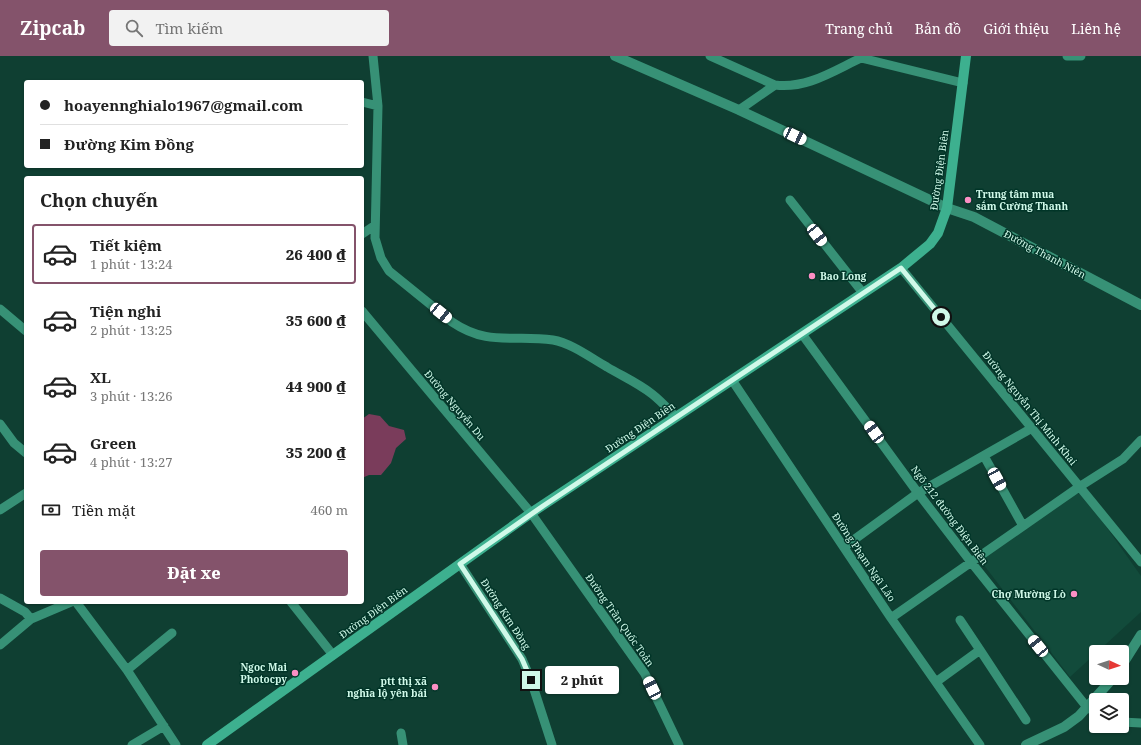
<!DOCTYPE html>
<html lang="vi">
<head>
<meta charset="utf-8">
<style>
  :root { --surface:#fff; --page:#f2f2f2; --text:#222; --muted:#767676; --line:#e0e0e0; --accent:#84536b }
  body { margin:0; font-family:"Noto Serif",serif; background:var(--page); color:var(--text); height:100vh; display:flex; flex-direction:column; font-size:15px; white-space:nowrap }
  * { box-sizing:border-box; margin:0 }
  p { font-size:13px; color:var(--muted) }
  .icon { flex:none; width:22px; height:22px; fill:none; stroke:currentColor; stroke-width:2; stroke-linecap:round; stroke-linejoin:round }
  .map { position:relative; flex:1; overflow:hidden }
  .side { position:absolute; left:24px; top:120px; width:340px; height:428px; display:flex; flex-direction:column; background:var(--surface); border-radius:4px; box-shadow:0 1px 3px #0004 }
  .side>* { flex:none }
  .banner { position:absolute; left:24px; top:24px; width:340px; height:88px; border-radius:4px; box-shadow:0 1px 3px #0004; display:grid; align-content:center; height:88px; padding:0 16px; background:var(--surface) }
  .needle { width:26px; rotate:93deg }
  .buttons { position:absolute; left:1089px; top:589px; display:grid; gap:8px }
  .buttons a { display:grid; place-items:center; width:40px; height:40px; border-radius:4px; background:var(--surface); box-shadow:0 1px 3px #0004; font-size:20px }
  .end { position:absolute; width:18px; height:18px; margin:-9px; border:5px solid #d0f9e9; background:#111; box-shadow:0 0 0 2px #111 }
  .from { border-radius:50% }
  .bubble { position:absolute; height:28px; border-radius:4px; background:var(--surface); box-shadow:0 1px 3px #0004; font-size:13px; font-weight:800; line-height:28px; text-align:center }
  .car { position:absolute; width:12px; height:24px; margin:-12px -6px; border-radius:5px; box-shadow:0 0 3px 1px #0007; background:linear-gradient(#fff 24%,#345 0 40%,#fff 0 76%,#345 0 86%,#fff 0) }
  .banner b { display:flex; align-items:center; gap:14px; height:38px; font-size:15px }
  .banner b+b { border-top:1px solid var(--line) }
  .banner i { width:10px; height:10px; background:var(--text) }
  ul { padding:0; list-style:none }
  li { display:flex; align-items:center; gap:12px; height:60px; margin:0 8px 6px; padding:0 8px; border:2px solid transparent; border-radius:4px }
  li div { flex:1 }
  li b { display:block; font-size:15px }
  li em { font-style:normal; font-weight:800 }
  li.on { border-color:var(--accent) }
  li>.icon { width:36px; height:36px; stroke-width:1.5 }
  h2 { padding:0 16px; font-size:18px; line-height:48px }
  .pay { display:flex; align-items:center; gap:10px; height:44px; padding:0 16px; font-size:15px }
  .pay p { margin-inline-start:auto }
  .button { display:flex; gap:8px; margin-top:auto; padding:8px 16px }
  .button a { flex:1; height:46px; border-radius:4px; background:var(--accent); color:#fff; font-size:16px; font-weight:800; line-height:46px; text-align:center }
  header { display:flex; align-items:center; gap:24px; box-sizing:border-box; height:56px; padding:0 20px; background:var(--accent); color:#fff }
  header strong { font-size:19px }
  nav { display:flex; gap:22px; margin-inline-start:auto; font-size:14px }
  .search { width:280px; height:36px; background:var(--page); display:flex; align-items:center; gap:10px; box-sizing:border-box; padding:0 14px; border-radius:4px; color:var(--muted); font-size:15px }
  .map>svg:first-child { display:block }
  .built { fill:#124b3b }
  .water { fill:#7a3c5b }
  .lines { fill:none; stroke-linecap:round; stroke-linejoin:round }
  .minor { stroke:#379176; stroke-width:9 }
  .tertiary { stroke:#379176; stroke-width:10 }
  .secondary { stroke:#379176; stroke-width:10 }
  .primary { stroke:#3db08f; stroke-width:10 }
  .route { stroke:#d0f9e9; stroke-width:5 }
  .poi-dot { fill:#fb8fc4; stroke:#013528; stroke-width:1.5 }
  .labels { text-anchor:middle; dominant-baseline:central; stroke-width:3; stroke-linejoin:round; paint-order:stroke }
  .street-label { font-size:10px; fill:#d0f9e9; stroke:#013528 }
  .poi-label { font-size:10px; font-weight:bold; fill:#d0f9e9; stroke:#013528; text-anchor:end }
</style>
</head>
<body>
<header>
<strong>Zipcab</strong>
<div class="search"><svg class="icon" aria-label="search" viewBox="0 0 24 24"><circle cx="10" cy="10" r="6"/><path d="M15 15l6 6"/></svg>Tìm kiếm</div>
<nav><a>Trang chủ</a><a>Bản đồ</a><a>Giới thiệu</a><a>Liên hệ</a></nav>
</header>
<div class="map">
<svg width="1141" height="689" viewBox="0 0 1141 689">
  <rect width="100%" height="100%" fill="#0f3f32"/>
  <!-- built -->
  <path class="built" d="M1067,436L1083,438L1141,520V556L1070,621L980,504Z"/>
  <!-- water -->
  <path class="water" d="M369,358L380,360L389,370L404,374L406,383L396,392L391,407L381,419H369L362,422V363Z"/>
  <g class="lines">
    <!-- minor -->
    <path class="minor" d="M373,0L378,50L375,182L381,202L389,215L452,266C489,291 513,278 553,284C571,287 591,302 607,311C622,320 638,327 652,338C661,345 668,353 676,361
      M710,0L775,29C807,33 833,15 861,2
      M861,0V2L963,27
      M1067,0H1081
      M362,46L378,50
      M739,54L775,29
      M790,144L863,237
      M362,178L374,170
      M901,212L1141,506
      M0,253L26,275
      M362,255L531,457L645,618L679,689
      M802,278L918,437L971,506L1086,650L1096,657
      M732,324L891,562L980,689
      M0,368L14,387L26,397
      M984,400L1023,470
      M0,454L26,437
      M844,491L918,437L1032,372
      M460,508L522,603L531,624L552,689
      M0,542L25,556L31,563
      M76,546L127,614L176,689
      M291,546L333,599
      M891,562L1079,431L1123,403L1141,384
      M960,564L980,594
      M0,589L31,563L71,546
      M127,614L172,577
      M936,626L980,594L1026,664
      M1122,666L1141,667
      M401,677L403,689
      M132,689L164,670"/>
    <!-- tertiary -->
    <path class="tertiary" d="M615,0L739,54L947,152"/>
    <!-- secondary -->
    <path class="secondary" d="M947,152L974,161L1141,249
      M1122,609L1141,579
      M1026,689L1064,671L1079,660L1113,622"/>
    <!-- primary -->
    <path class="primary" d="M207,689L531,457L901,212L930,188L938,177L947,152L966,0"/>
  </g>
  <g class="lines">
    <!-- route -->
    <path class="route" d="M531,624L522,603L460,508L543,450L901,212L941,261"/>
  </g>
  <!-- markers -->
  <g class="poi-dot">
    <circle cx="968" cy="144" r="4"/>
    <circle cx="812" cy="220" r="4"/>
    <circle cx="1074" cy="538" r="4"/>
    <circle cx="295" cy="617" r="4"/>
    <circle cx="435" cy="631" r="4"/>
  </g>
  <g class="labels">
    <!-- street labels -->
    <g class="street-label">
      <text transform="translate(939 114) rotate(-82)">Đường Điện Biên</text>
      <text transform="translate(1045 198) rotate(28)">Đường Thanh Niên</text>
      <text transform="translate(455 349) rotate(50)">Đường Nguyễn Du</text>
      <text transform="translate(1030 352) rotate(51)">Đường Nguyễn Thị Minh Khai</text>
      <text transform="translate(640 371) rotate(-34)">Đường Điện Biên</text>
      <text transform="translate(950 459) rotate(53)">Ngõ 212 đường Điện Biên</text>
      <text transform="translate(864 501) rotate(56)">Đường Phạm Ngũ Lão</text>
      <text transform="translate(373 556) rotate(-36)">Đường Điện Biên</text>
      <text transform="translate(506 558) rotate(57)">Đường Kim Đồng</text>
      <text transform="translate(620 564) rotate(55)">Đường Trần Quốc Toản</text>
    </g>
    <!-- poi labels -->
    <g class="poi-label">
      <text x="976" y="138" text-anchor="start">Trung tâm mua<tspan x="976" dy="12">sắm Cường Thanh</tspan></text>
      <text x="820" y="220" text-anchor="start">Bao Long</text>
      <text x="1066" y="538">Chợ Mường Lò</text>
      <text x="287" y="611">Ngoc Mai<tspan x="287" dy="12">Photocpy</tspan></text>
      <text x="427" y="625">ptt thị xã<tspan x="427" dy="12">nghĩa lộ yên bái</tspan></text>
    </g>
  </g>
</svg>
<div class="buttons">
<a><svg class="needle" viewBox="-14 -14 28 28"><path d="M0-13l5 13h-10z" fill="#e53935"/><path d="M0 13l5-13h-10z" fill="#767676"/></svg></a>
<a><svg class="icon" aria-label="layers" viewBox="0 0 24 24"><path d="M12 4l9 5-9 5-9-5zM3 14l9 5 9-5"/></svg></a>
</div>
<i class="end from" style="left:941px;top:261px"></i>
<i class="end" style="left:531px;top:624px"></i>
<div class="bubble" style="left:545px;top:610px;width:74px">2 phút</div>
<i class="car" style="left:795px;top:80px;rotate:115deg"></i>
<i class="car" style="left:817px;top:179px;rotate:142deg"></i>
<i class="car" style="left:441px;top:257px;rotate:129deg"></i>
<i class="car" style="left:874px;top:376px;rotate:324deg"></i>
<i class="car" style="left:997px;top:423px;rotate:151deg"></i>
<i class="car" style="left:1038px;top:590px;rotate:321deg"></i>
<i class="car" style="left:652px;top:632px;rotate:334deg"></i>
<div class="banner">
<b><i class="from"></i>hoayennghialo1967@gmail.com</b>
<b><i></i>Đường Kim Đồng</b>
</div>
<section class="side">
<h2>Chọn chuyến</h2>
<ul>
<li class="on"><svg class="icon" aria-label="car" viewBox="0 0 24 24"><path d="M5 17H2v-5l4-1 3-4h7l3 4 3 1v5h-3M9 17h6M6 11h13"/><circle cx="7" cy="17" r="2"/><circle cx="17" cy="17" r="2"/></svg><div><b>Tiết kiệm</b><p>1 phút · 13:24</p></div><em>26 400 ₫</em></li>
<li><svg class="icon" aria-label="car" viewBox="0 0 24 24"><path d="M5 17H2v-5l4-1 3-4h7l3 4 3 1v5h-3M9 17h6M6 11h13"/><circle cx="7" cy="17" r="2"/><circle cx="17" cy="17" r="2"/></svg><div><b>Tiện nghi</b><p>2 phút · 13:25</p></div><em>35 600 ₫</em></li>
<li><svg class="icon" aria-label="car" viewBox="0 0 24 24"><path d="M5 17H2v-5l4-1 3-4h7l3 4 3 1v5h-3M9 17h6M6 11h13"/><circle cx="7" cy="17" r="2"/><circle cx="17" cy="17" r="2"/></svg><div><b>XL</b><p>3 phút · 13:26</p></div><em>44 900 ₫</em></li>
<li><svg class="icon" aria-label="car" viewBox="0 0 24 24"><path d="M5 17H2v-5l4-1 3-4h7l3 4 3 1v5h-3M9 17h6M6 11h13"/><circle cx="7" cy="17" r="2"/><circle cx="17" cy="17" r="2"/></svg><div><b>Green</b><p>4 phút · 13:27</p></div><em>35 200 ₫</em></li>
</ul>
<div class="pay"><svg class="icon" aria-label="cash" viewBox="0 0 24 24"><path d="M3 7h18v10H3z"/><circle cx="12" cy="12" r="2"/></svg>Tiền mặt<p>460 m</p></div>
<div class="button"><a>Đặt xe</a></div>
</section>
</div>
</body>
</html>
